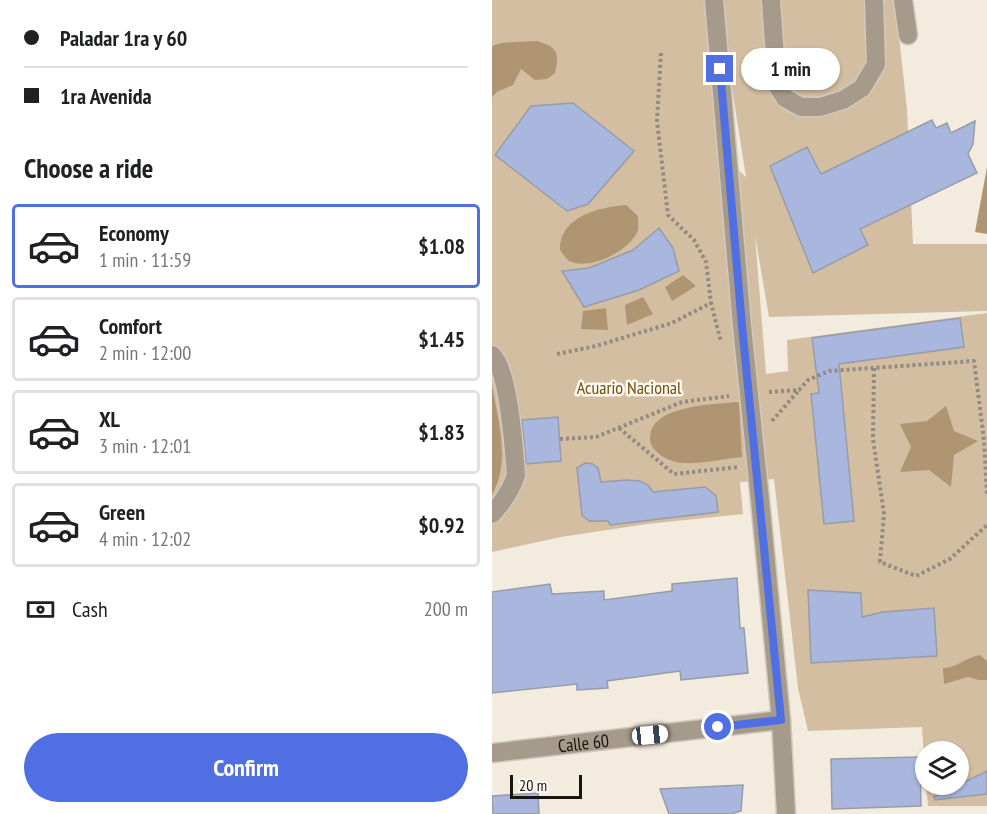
<!DOCTYPE html>
<html lang="en">
<head>
<meta charset="utf-8">
<style>
  :root { --surface:#fff; --page:#f6f6f6; --text:#202124; --muted:#757577; --line:#e0e0e0; --accent:#506fe3 }
  body { margin:0; font-family:"PT Sans Narrow",sans-serif; background:var(--page); color:var(--text); height:100vh; display:flex; flex-direction:column; font-size:22px; white-space:nowrap }
  * { box-sizing:border-box; margin:0 }
  p { font-size:20px; color:var(--muted) }
  .icon { flex:none; width:33px; height:33px; fill:none; stroke:currentColor; stroke-width:2; stroke-linecap:round; stroke-linejoin:round }
  .map { position:relative; flex:1; overflow:hidden }
  .panel { display:flex; flex-direction:column; background:var(--surface); width:492px }
  .panel>* { flex:none }
  .guide { display:grid; align-content:center; height:132px; padding:0 24px; background:var(--surface) }
  .fabs { position:absolute; left:423px; top:741px; display:grid; gap:12px }
  .fabs a { display:grid; place-items:center; width:54px; height:54px; border-radius:50%; background:var(--surface); box-shadow:0 2px 4px #0004; font-size:30px }
  .scale { position:absolute; left:18px; bottom:15px; width:72px; box-sizing:border-box; padding-left:6px; border:3px solid #181511; border-top:0; font-size:16px; line-height:21px; white-space:nowrap; color:#181511; -webkit-text-stroke:4px #fef9f2; paint-order:stroke }
  .end { position:absolute; width:27px; height:27px; margin:-14px; border:8px solid #506fe3; background:#fff; box-shadow:0 0 0 3px #fff }
  .from { border-radius:50% }
  .bubble { position:absolute; height:42px; border-radius:21px; background:var(--surface); box-shadow:0 2px 4px #0004; font-size:20px; font-weight:600; line-height:42px; text-align:center }
  .car { position:absolute; width:18px; height:36px; margin:-18px -9px; border-radius:8px; box-shadow:0 0 4px 2px #0007; background:linear-gradient(#fff 24%,#345 0 40%,#fff 0 76%,#345 0 86%,#fff 0) }
  .guide b { display:flex; align-items:center; gap:21px; height:57px; font-size:22px }
  .guide b+b { border-top:2px solid var(--line) }
  .guide i { width:15px; height:15px; background:var(--text) }
  ul { padding:0; list-style:none }
  li { display:flex; align-items:center; gap:18px; height:84px; margin:0 12px 9px; padding:0 12px; border:3px solid var(--line); border-radius:6px }
  li div { flex:1 }
  li b { display:block; font-size:22px }
  li em { font-style:normal; font-weight:600 }
  li.on { border-color:var(--accent) }
  li>.icon { width:54px; height:54px; stroke-width:1.5 }
  h2 { padding:0 24px; font-size:27px; line-height:72px }
  .pay { display:flex; align-items:center; gap:15px; height:66px; padding:0 24px; font-size:22px }
  .pay p { margin-inline-start:auto }
  .button { display:flex; gap:12px; margin-top:auto; padding:12px 24px }
  .button a { flex:1; height:69px; border-radius:36px; background:var(--accent); color:#fff; font-size:24px; font-weight:600; line-height:69px; text-align:center }
  main { display:flex; flex:1; min-height:0 }
  .map>svg:first-child { display:block }
  .green { fill:#d4bea2 }
  .water { fill:#b09573 }
  .building { fill:#a9b7de; stroke:#979ca7; stroke-width:1.5 }
  .lines { fill:none; stroke-linecap:round; stroke-linejoin:round }
  .minor-casing { stroke:#d1c9be; stroke-width:21 }
  .path { stroke:#918b82; stroke-width:4; stroke-dasharray:3 3; stroke-linecap:butt }
  .minor { stroke:#a69a8b; stroke-width:18 }
  .minor-bridge-casing { stroke:#d1c9be; stroke-width:21; stroke-linecap:butt }
  .minor-bridge { stroke:#a69a8b; stroke-width:18 }
  .route { stroke:#506fe3; stroke-width:8 }
  .labels { text-anchor:middle; dominant-baseline:central; stroke-width:5; stroke-linejoin:round; paint-order:stroke }
  .park-label { font-size:18px; fill:#704c0e; stroke:#fef9f2 }
  .street-label { font-size:18px; fill:#181511; stroke:#fef9f2 }
</style>
</head>
<body>
<main>
<section class="panel">
<div class="guide">
<b><i class="from"></i>Paladar 1ra y 60</b>
<b><i></i>1ra Avenida</b>
</div>
<h2>Choose a ride</h2>
<ul>
<li class="on"><svg class="icon" aria-label="car" viewBox="0 0 24 24"><path d="M5 17H2v-5l4-1 3-4h7l3 4 3 1v5h-3M9 17h6M6 11h13"/><circle cx="7" cy="17" r="2"/><circle cx="17" cy="17" r="2"/></svg><div><b>Economy</b><p>1 min · 11:59</p></div><em>$1.08</em></li>
<li><svg class="icon" aria-label="car" viewBox="0 0 24 24"><path d="M5 17H2v-5l4-1 3-4h7l3 4 3 1v5h-3M9 17h6M6 11h13"/><circle cx="7" cy="17" r="2"/><circle cx="17" cy="17" r="2"/></svg><div><b>Comfort</b><p>2 min · 12:00</p></div><em>$1.45</em></li>
<li><svg class="icon" aria-label="car" viewBox="0 0 24 24"><path d="M5 17H2v-5l4-1 3-4h7l3 4 3 1v5h-3M9 17h6M6 11h13"/><circle cx="7" cy="17" r="2"/><circle cx="17" cy="17" r="2"/></svg><div><b>XL</b><p>3 min · 12:01</p></div><em>$1.83</em></li>
<li><svg class="icon" aria-label="car" viewBox="0 0 24 24"><path d="M5 17H2v-5l4-1 3-4h7l3 4 3 1v5h-3M9 17h6M6 11h13"/><circle cx="7" cy="17" r="2"/><circle cx="17" cy="17" r="2"/></svg><div><b>Green</b><p>4 min · 12:02</p></div><em>$0.92</em></li>
</ul>
<div class="pay"><svg class="icon" aria-label="cash" viewBox="0 0 24 24"><path d="M3 7h18v10H3z"/><circle cx="12" cy="12" r="2"/></svg>Cash<p>200 m</p></div>
<div class="button"><a>Confirm</a></div>
</section>
<div class="map">
<svg width="495" height="814" viewBox="0 0 495 814">
  <rect width="100%" height="100%" fill="#f4ebdf"/>
  <!-- green -->
  <path class="green" d="M0,0H222L236,161L254,177L226,0H403L415,109L421,244H495V311L277,317L263,235L274,374L296,371L295,340L495,313V806H436L434,785L466,784V752H434L433,773L430,727L316,731L306,688L282,479L248,482L251,514L155,524L69,537L0,552Z"/>
  <!-- water -->
  <path class="water" d="M45,41C65,47 68,52 63,73L55,79L43,80L29,69L21,85L5,92L0,97V46L9,43Z
    M495,167V234L483,232Z
    M134,205L146,216C146,220 147,226 146,230C139,251 97,271 77,261C74,259 70,253 68,250C67,217 107,207 134,205Z
    M191,275L204,286L180,301L173,287Z
    M151,297L161,314L135,325L133,305Z
    M114,308L116,330L89,329L91,311Z
    M0,384C6,421 19,461 0,495Z
    M247,402L250,457C231,459 209,464 190,463C180,462 168,457 162,449C158,444 157,438 159,432C166,405 224,404 247,402Z
    M454,406L462,431L486,441L462,455L459,487L437,470L408,472L419,447L408,424L435,421Z
    M488,655L495,661V680H487L476,677L452,684L451,668C465,668 474,657 488,655Z"/>
  <!-- building -->
  <path class="building" d="M81,103L142,151L96,204L75,211L3,155L39,106Z
    M440,120L444,128L455,123L459,133L483,121L481,144L476,154L485,173L368,229L376,245L321,273L278,166L315,147L329,174Z
    M167,228L181,248L187,271L147,290L92,307L70,271L97,268L141,250Z
    M468,318L472,347L347,364L362,521L332,524L319,394L327,393L320,338Z
    M66,417L69,461L34,464L30,420Z
    M93,463L101,464L106,468L109,482L135,480L148,481L156,485L161,492L213,487L224,496L226,512L118,525L116,521H97L90,515L85,468Z
    M245,578L248,628H252L256,673L189,680L188,671L115,681L116,688L85,690V684L0,693V592L58,584L60,594L112,591V600L180,591V584Z
    M316,590L369,593L370,617L391,612L442,608L445,656L319,663Z
    M428,757L429,806L340,809L339,759Z
    M495,771V794L443,800L442,797Z
    M251,785L249,811L239,814H177L168,789Z
    M46,793L47,814H1L0,796Z"/>
  <g class="lines">
    <!-- minor casing -->
    <g class="minor-casing">
      <g id="minor">
        <path d="M222,0L250,326"/>
        <path d="M279,0L285,85L293,98L309,107H328L351,100L370,88L384,64L382,0"/>
        <path d="M411,0L416,35"/>
        <path d="M0,355C17,370 22,450 24,475C19,491 11,502 0,514"/>
        <path d="M269,510L289,720L294,814"/>
        <path id="s1" d="M0,753L289,720"/>
      </g>
    </g>
    <!-- path -->
    <path class="path" d="M169,53L165,121L176,215L202,240L214,262L219,303L229,342
      M65,354L104,346L180,323L219,303
      M382,368L381,439L392,514L388,562L424,576L458,559L495,525
      M277,392L307,390L316,380L337,371L482,361L492,440L495,495
      M280,421L307,390
      M127,428L182,474L246,467
      M68,439L104,437L190,402L237,396"/>
    <!-- minor -->
    <use href="#minor" class="minor"/>
    <!-- minor-bridge casing -->
    <g class="minor-bridge-casing">
      <path id="minor-bridge" d="M250,326L269,510"/>
    </g>
    <!-- minor-bridge -->
    <use href="#minor-bridge" class="minor-bridge"/>
  </g>
  <g class="lines">
    <!-- route -->
    <path class="route" d="M226,727L289,720L250,326L228,69"/>
  </g>
  <g class="labels">
    <!-- park labels -->
    <g class="park-label">
      <text x="137" y="387">Acuario Nacional</text>
    </g>
    <!-- street labels -->
    <g class="street-label">
      <text stroke="none"><textPath href="#s1" startOffset="92">Calle 60</textPath></text>
    </g>
  </g>
</svg>
<div class="fabs">
<a><svg class="icon" aria-label="layers" viewBox="0 0 24 24"><path d="M12 4l9 5-9 5-9-5zM3 14l9 5 9-5"/></svg></a>
</div>
<div class="scale">20 m</div>
<i class="end from" style="left:226px;top:727px"></i>
<i class="end" style="left:228px;top:69px"></i>
<div class="bubble" style="left:249px;top:48px;width:99px">1 min</div>
<i class="car" style="left:158px;top:735px;rotate:84deg"></i>
</div>
</main>
</body>
</html>
